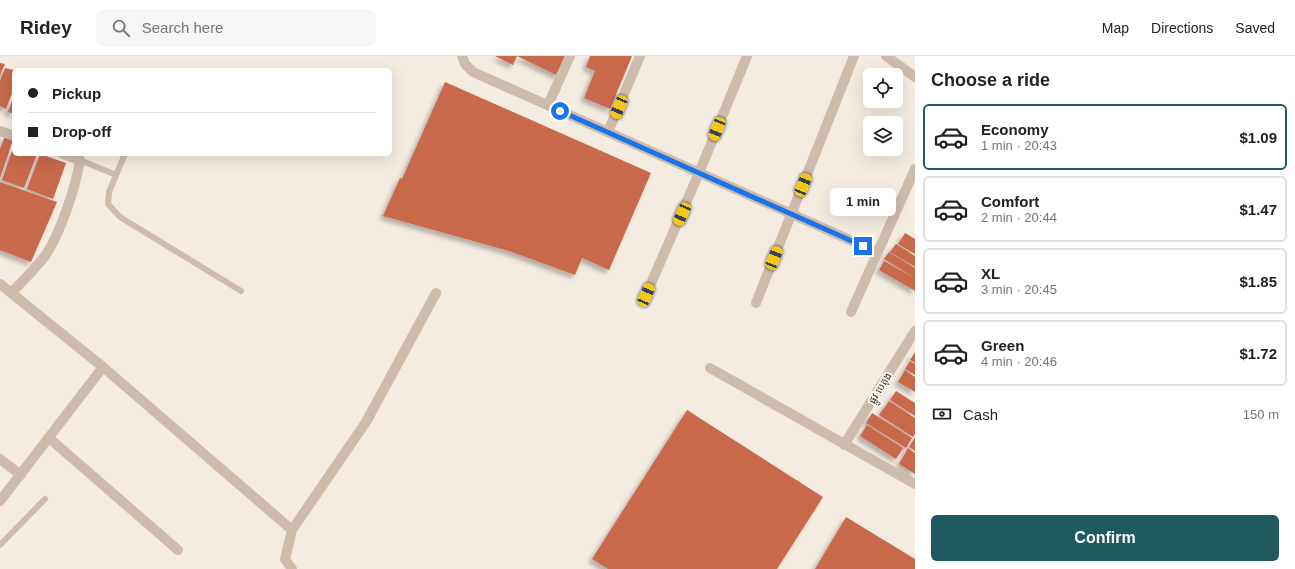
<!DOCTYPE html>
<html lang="en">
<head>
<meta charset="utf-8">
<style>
  :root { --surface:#fff; --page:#f6f6f6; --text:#222; --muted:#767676; --line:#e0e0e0; --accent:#1f5a5e }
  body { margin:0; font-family:Helvetica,"Noto Sans Khmer",sans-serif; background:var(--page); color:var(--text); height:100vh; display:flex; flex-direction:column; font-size:15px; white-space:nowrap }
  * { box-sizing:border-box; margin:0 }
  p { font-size:13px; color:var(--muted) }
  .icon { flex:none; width:22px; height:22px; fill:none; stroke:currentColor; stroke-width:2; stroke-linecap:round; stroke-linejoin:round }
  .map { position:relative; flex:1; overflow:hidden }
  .panel { display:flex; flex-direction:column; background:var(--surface); width:380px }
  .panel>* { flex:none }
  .hud { position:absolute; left:12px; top:12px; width:380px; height:88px; border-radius:6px; box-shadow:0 4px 16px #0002; display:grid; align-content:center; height:88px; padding:0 16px; background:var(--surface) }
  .fabs { position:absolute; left:863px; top:12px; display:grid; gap:8px }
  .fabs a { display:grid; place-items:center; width:40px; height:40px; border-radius:6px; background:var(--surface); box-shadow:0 4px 16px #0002; font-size:20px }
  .end { position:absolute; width:18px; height:18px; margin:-9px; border:5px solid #1a73e8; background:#fff; box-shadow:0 0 0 2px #fff }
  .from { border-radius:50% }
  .bubble { position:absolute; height:28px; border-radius:6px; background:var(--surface); box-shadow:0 4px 16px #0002; font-size:13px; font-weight:600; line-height:28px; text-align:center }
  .car { position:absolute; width:12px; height:24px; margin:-12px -6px; border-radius:5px; box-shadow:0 0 3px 1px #0007; background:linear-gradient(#f5c518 24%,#345 0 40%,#f5c518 0 76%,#345 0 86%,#f5c518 0) }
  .hud b { display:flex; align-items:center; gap:14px; height:38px; font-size:15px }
  .hud b+b { border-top:1px solid var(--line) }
  .hud i { width:10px; height:10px; background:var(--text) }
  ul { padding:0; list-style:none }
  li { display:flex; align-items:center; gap:12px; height:66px; margin:0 8px 6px; padding:0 8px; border:2px solid var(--line); border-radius:6px }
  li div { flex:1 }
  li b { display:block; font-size:15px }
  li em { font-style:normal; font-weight:600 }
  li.selected { border-color:var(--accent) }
  li>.icon { width:36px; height:36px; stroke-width:1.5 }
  h2 { padding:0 16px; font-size:18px; line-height:48px }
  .pay { display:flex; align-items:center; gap:10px; height:44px; padding:0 16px; font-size:15px }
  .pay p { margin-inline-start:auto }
  .action { display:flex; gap:8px; margin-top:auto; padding:8px 16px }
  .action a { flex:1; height:46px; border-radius:6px; background:var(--accent); color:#fff; font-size:16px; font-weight:600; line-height:46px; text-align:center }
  header { display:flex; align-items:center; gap:24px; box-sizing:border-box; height:56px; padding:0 20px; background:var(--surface); border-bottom:1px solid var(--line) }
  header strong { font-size:19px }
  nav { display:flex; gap:22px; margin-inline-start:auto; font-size:14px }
  .search { width:280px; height:36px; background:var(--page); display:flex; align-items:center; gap:10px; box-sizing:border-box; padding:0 14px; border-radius:6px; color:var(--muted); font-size:15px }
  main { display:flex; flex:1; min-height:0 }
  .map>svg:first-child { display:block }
  .building { fill:#c8694b; filter:url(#shadow) }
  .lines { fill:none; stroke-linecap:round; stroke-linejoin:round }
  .service { stroke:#cdbbac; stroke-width:6 }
  .minor { stroke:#cdbbac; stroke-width:10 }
  .route { stroke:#1a73e8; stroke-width:5 }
  .labels { text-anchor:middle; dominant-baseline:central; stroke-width:4; stroke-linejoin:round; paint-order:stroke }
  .street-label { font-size:10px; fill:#3b302b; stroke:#fbf5ee }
</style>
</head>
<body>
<header>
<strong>Ridey</strong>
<div class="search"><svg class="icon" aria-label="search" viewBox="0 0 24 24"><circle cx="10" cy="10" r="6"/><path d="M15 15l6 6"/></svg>Search here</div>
<nav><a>Map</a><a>Directions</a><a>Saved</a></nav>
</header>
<main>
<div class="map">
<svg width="915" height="513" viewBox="0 0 915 513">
  <defs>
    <filter id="shadow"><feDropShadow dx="-3.5" dy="3.5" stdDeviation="2" flood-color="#0004"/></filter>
  </defs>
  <rect width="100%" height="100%" fill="#f4ebe1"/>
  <!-- building -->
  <path class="building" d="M495,0H568L558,20L517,0L513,9Z
    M590,0H632L610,53L584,42L595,15L586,11Z
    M0,7L5,8L0,19Z
    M5,12L14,14V32L6,53L0,50V25Z
    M445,26L651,117L609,214L582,202L575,219L509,195L383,160L400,122L402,123Z
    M14,39V58L8,56Z
    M5,80L13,84L0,122V93Z
    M14,89V98H37L24,132L2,124Z
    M40,98L66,107L53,143L27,133Z
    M0,126L57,146L31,206L0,194Z
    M905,177L915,183V198L898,188Z
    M896,188L915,200V211L890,196Z
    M889,196L915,212V222L884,203Z
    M884,205L915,222V235L879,214Z
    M915,296V307L910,304Z
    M910,305L915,308V319L905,313Z
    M905,314L915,321V336L898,326Z
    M896,335L915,347V360L890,344Z
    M889,345L915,362V378L913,381L879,359Z
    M687,354L823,441L777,513H608L592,503Z
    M872,357L912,382L906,392L866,367Z
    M867,369L903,392L896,403L860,380Z
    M915,381V395L909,391Z
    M908,392L915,397V418L899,408Z
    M846,461L915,503V513H815Z"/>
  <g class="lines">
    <!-- service -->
    <path class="service" d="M125,98L109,136L108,148L120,161L241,235
      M80,104L116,119
      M0,489L45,443"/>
    <!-- minor -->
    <path class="minor" d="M462,0L465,8L473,16L877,196
      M886,0L915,21
      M548,49L570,0
      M0,75L14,80
      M608,76L640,0
      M0,228L103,311L292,474L285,503L292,513
      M12,236C24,224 37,211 47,197C61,175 76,130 80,104L63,98
      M646,239L699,117L747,0
      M756,247L854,0
      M851,256L915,113
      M710,312L915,428
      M49,382L178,494
      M844,389L915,275
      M0,403L21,419
      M0,445L103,311
      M292,474L366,366L436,237"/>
  </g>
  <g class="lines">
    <!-- route -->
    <path class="route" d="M560,55L863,190"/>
  </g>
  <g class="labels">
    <!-- street labels -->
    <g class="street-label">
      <text transform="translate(880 332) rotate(-58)">ផ្លូវ បេតុង</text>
    </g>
  </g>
</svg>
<div class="fabs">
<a><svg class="icon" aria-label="locate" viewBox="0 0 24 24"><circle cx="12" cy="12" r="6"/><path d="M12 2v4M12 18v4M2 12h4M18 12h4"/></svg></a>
<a><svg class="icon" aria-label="layers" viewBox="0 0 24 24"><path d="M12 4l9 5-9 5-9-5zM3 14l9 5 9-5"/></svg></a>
</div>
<i class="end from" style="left:560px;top:55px"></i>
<i class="end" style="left:863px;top:190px"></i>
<div class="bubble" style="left:830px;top:132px;width:66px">1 min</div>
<i class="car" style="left:619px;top:51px;rotate:203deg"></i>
<i class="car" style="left:717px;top:73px;rotate:202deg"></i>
<i class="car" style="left:803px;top:129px;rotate:22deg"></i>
<i class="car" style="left:682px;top:158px;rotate:204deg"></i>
<i class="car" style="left:774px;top:202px;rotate:22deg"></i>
<i class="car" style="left:646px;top:239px;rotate:23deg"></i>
<div class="hud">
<b><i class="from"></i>Pickup</b>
<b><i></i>Drop-off</b>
</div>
</div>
<section class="panel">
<h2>Choose a ride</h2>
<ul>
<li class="selected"><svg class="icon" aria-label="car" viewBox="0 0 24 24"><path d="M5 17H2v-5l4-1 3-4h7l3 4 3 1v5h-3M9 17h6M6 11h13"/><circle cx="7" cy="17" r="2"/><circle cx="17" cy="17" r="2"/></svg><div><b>Economy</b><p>1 min · 20:43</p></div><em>$1.09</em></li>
<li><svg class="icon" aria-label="car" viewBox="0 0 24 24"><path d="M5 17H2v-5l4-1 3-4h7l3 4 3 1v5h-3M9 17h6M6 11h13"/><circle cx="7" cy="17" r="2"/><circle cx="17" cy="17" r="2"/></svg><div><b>Comfort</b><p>2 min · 20:44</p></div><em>$1.47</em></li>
<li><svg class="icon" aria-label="car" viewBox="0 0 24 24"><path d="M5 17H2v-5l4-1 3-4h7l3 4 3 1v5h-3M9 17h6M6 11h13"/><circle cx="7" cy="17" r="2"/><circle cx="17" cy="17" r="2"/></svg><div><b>XL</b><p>3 min · 20:45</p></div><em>$1.85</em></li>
<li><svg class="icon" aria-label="car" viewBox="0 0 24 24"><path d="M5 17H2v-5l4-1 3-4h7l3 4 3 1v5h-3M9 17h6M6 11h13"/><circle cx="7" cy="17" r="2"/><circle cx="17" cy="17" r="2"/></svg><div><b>Green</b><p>4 min · 20:46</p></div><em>$1.72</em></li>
</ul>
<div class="pay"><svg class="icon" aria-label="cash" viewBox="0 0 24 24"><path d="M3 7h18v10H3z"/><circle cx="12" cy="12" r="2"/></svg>Cash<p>150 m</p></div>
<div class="action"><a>Confirm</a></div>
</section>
</main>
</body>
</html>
